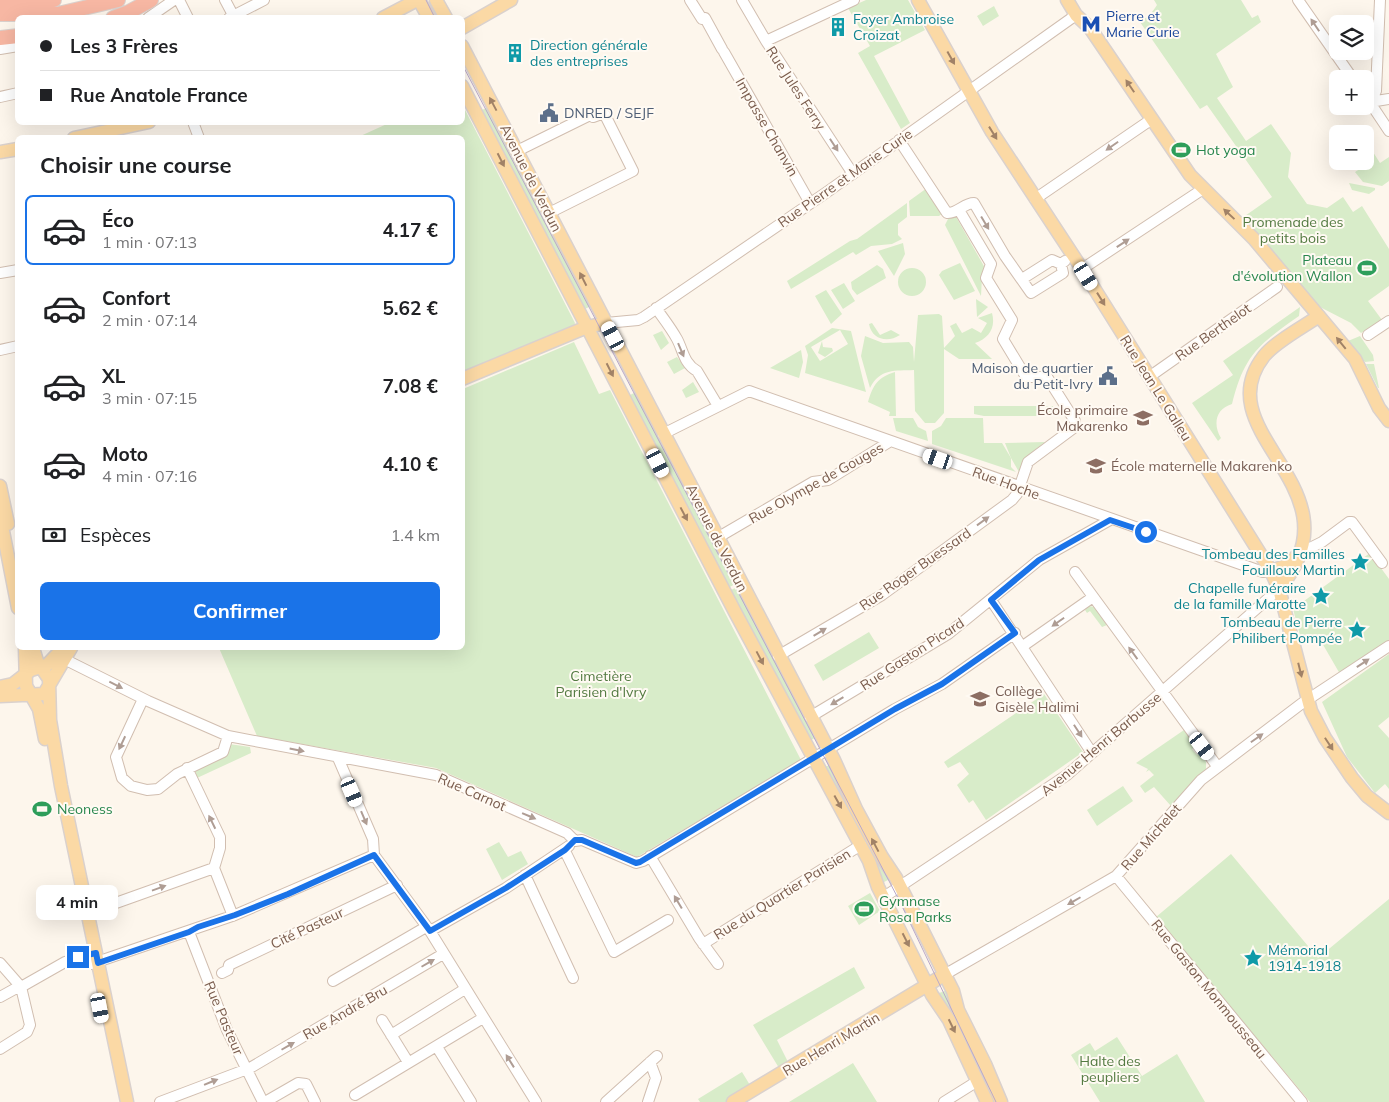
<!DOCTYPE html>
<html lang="fr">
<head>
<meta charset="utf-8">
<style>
  :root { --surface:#fff; --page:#f6f6f6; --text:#202124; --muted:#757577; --line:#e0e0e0; --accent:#1a73e8 }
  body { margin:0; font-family:Mulish,sans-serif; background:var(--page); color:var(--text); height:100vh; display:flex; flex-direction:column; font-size:19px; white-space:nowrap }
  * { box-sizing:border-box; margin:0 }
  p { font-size:16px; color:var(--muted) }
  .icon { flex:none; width:28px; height:28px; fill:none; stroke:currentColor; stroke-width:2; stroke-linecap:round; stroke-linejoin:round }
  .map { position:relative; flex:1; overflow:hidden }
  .drawer { position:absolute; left:15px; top:135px; width:450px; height:515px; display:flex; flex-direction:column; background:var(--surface); border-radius:8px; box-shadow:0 5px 20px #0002 }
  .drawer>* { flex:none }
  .hud { position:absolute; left:15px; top:15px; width:450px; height:110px; border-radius:8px; box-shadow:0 5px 20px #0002; display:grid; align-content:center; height:110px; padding:0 25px; background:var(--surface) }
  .buttons { position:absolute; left:1329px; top:15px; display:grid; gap:10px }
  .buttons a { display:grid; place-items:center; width:45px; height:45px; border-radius:8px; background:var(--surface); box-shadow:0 5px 20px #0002; font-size:25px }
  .end { position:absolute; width:22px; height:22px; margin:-11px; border:6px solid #1a73e8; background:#fff; box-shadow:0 0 0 2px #fff }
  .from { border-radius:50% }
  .bubble { position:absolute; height:35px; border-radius:8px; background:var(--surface); box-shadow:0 5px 20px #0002; font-size:16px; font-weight:700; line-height:35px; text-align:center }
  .car { position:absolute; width:15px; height:30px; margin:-15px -8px; border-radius:6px; box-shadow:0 0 4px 1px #0007; background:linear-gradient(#fff 24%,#345 0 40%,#fff 0 76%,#345 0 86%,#fff 0) }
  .hud b { display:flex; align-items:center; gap:18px; height:48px; font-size:19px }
  .hud b+b { border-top:1px solid var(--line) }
  .hud i { width:12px; height:12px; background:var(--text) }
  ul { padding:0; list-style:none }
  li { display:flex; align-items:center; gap:15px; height:70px; margin:0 10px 8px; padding:0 15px; border:2px solid transparent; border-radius:8px }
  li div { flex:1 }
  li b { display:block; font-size:19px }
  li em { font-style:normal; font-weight:700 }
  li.active { border-color:var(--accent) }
  li>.icon { width:45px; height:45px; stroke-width:1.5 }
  h2 { padding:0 25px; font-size:22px; line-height:60px }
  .pay { display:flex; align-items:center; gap:12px; height:55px; padding:0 25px; font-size:19px }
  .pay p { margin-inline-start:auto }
  .button { display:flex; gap:10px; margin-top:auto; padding:10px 25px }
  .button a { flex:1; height:58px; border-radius:8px; background:var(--accent); color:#fff; font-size:20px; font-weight:700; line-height:58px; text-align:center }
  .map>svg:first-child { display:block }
  .green { fill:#d8ecc9; fill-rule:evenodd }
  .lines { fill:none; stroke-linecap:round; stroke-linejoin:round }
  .minor-casing { stroke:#d1beb0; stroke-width:12 }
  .major-casing { stroke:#dad1cd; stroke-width:15 }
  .highway-casing { stroke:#dad1cd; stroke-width:16 }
  .minor { stroke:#fff; stroke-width:10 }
  .major { stroke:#fbd9a5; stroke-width:12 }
  .highway { stroke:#f7b7a3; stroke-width:14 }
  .tram { stroke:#b9a8c9; stroke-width:1 }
  .oneway { fill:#af9d94 }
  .oneway2 { fill:#a18267 }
  .route { stroke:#1a73e8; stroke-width:6 }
  .labels { text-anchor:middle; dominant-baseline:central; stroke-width:4; stroke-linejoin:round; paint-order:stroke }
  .transit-label { font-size:14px; fill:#164399; stroke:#fffaf3; text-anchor:start }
  .culture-label { font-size:14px; fill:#0d838f; stroke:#fffaf3; text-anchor:start }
  .street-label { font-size:14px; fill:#7a5c4d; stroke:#fffaf3 }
  .service-label { font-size:14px; fill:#4e5e75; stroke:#fffaf3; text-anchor:start }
  .leisure-label { font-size:14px; fill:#27864d; stroke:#fffaf3; text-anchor:start }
  .park-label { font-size:14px; fill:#537a41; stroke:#fffaf3 }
  .education-label { font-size:14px; fill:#785e54; stroke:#fffaf3; text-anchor:start }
</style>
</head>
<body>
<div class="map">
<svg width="1389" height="1102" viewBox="0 0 1389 1102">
  <rect width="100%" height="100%" fill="#fdf6ec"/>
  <!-- green -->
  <path class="green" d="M866,0H908L925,30L874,56L910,123L901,129L858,53L870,46L848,8Z
    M1154,0H1241L1252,18L1258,15L1261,22L1216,54L1233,87L1217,98L1246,141L1271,124L1291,153L1288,177L1307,204L1327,208L1343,197L1353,212L1362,206L1389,249V286L1368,301L1382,320L1361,333L1351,323L1318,306L1242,218L1272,197L1207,105L1200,109L1140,22C1148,17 1152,13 1157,5Z
    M994,6L999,16L983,26L977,16Z
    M463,106L575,323L574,326L463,373L462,138H356L389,123L462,122Z
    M490,106L593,305L583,310L478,112Z
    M1373,152L1380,163L1389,157V181L1382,186L1363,182L1355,172L1366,165L1365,158Z
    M1349,183L1375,188V190L1369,194L1352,190Z
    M927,188L943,213L939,216H910L909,201Z
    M907,203V217L898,224V235L902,239L892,244L871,246L856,255L853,252L791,289L787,281L850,241L857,239Z
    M955,215L985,268L982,277L981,296L945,225L949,217Z
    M903,243L905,254L894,276L878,251Z
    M960,263L975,291L954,300L939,275L942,271Z
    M877,265L883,269L886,278L857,295L852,289L851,282Z
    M898 282a14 14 0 1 1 28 0a14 14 0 1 1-28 0Z
    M844,283L855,301L843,309L831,290Z
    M826,290L842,314L831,324L815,296Z
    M976,299L988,307L977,317Z
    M1300,307L1299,316C1259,344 1244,355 1232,404C1215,409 1213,425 1221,438L1218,441L1192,403L1233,375L1223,361Z
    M992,313C996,328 989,338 975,343L992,359H959L944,349V413L935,423H925L915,411L914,370C895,371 880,368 870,388L861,356L865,336L883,343L909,342L913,347L914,362L918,315L939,314L942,316L944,348L955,336L950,326L956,323L962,333L972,328L981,333L987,323L978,318Z
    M872,323L880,335L891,330L900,335C888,343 872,340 869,324Z
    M832,328L851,331L866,392L805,373L808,355L805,346ZM840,330L848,344L820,361L811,347Z
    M662,331L669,343L661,350L653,335Z
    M1360,336L1373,355L1374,361L1365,362L1348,341Z
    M822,341L823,347L832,348L833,351L825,357L818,353Z
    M574,342L599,394L610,390L801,760L637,857L436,768L257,736L219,648H462L463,389Z
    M801,350L803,362L799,378L770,368Z
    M677,357L685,368L674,374L667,362Z
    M1366,364H1374L1379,388H1378Z
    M895,372L896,416H889L890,412L868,402C873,385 878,377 895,372Z
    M693,382L699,392L686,398L682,390Z
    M638,391L737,583L726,589L626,397Z
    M974,406H1053L1051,416H984L974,414Z
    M893,418H913L918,427L926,431L928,441L896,431Z
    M946,418H983L984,443H1002L1011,458L1005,443L1045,442L1025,458L1019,472L1011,458V467L1016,472L932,444V431L941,426Z
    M1370,553L1389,579V640L1340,674L1318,636L1302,643L1293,609Z
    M739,586L817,737L807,742L727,592Z
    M1089,606L1094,607L1107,625L1102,627L1090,611L1087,613L1085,610Z
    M869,632L879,648L823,681L814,665Z
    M1389,654V717L1378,726L1389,738V789L1385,784L1375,793L1347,757L1322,702Z
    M1044,694L1083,752L986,820L973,800L969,803L957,785L969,774L960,762L948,768L944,762Z
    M1184,730L1196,746L1192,749L1197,755L1200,752L1206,762V769L1171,806L1154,787L1145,793L1140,786L1154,775L1149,770L1146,772L1148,769L1136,763Z
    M229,744L250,747L251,753L197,778L195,770Z
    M829,765L890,879L884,882L823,768Z
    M1123,786L1133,801L1097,826L1087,810Z
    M499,842L508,857L521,851L528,864L502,880L486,849Z
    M1231,854L1318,958L1389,899V1102H1310L1156,917Z
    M870,893L880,911L859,925L848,906Z
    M854,967L865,988L777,1040L788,1062L779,1068L753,1025Z
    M945,991L980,1065L975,1067L939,993Z
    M1117,1037L1142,1076L1177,1054L1205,1102H1100L1071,1055L1090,1043L1095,1051Z
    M853,1063L877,1102H789Z
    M742,1072L753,1090L733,1102H700L698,1099Z"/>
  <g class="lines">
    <!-- minor casing -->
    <g class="minor-casing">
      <path id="minor" d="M179,0L188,18
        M225,0L233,15
        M690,0L702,19L705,18L722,49
        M742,0L766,41L853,174
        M1298,0L1353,79
        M148,18L174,0
        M229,18L264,0
        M766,41L854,0
        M0,49L18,46
        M724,52L810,203
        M1365,95L1389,131
        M0,97L18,93
        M1370,102L1376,91L1380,0
        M1370,102L1389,99
        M193,122L199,138
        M899,140L947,213C957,214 964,203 974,203L1005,256L1031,293L1063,273L1061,264
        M517,151L590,115L593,117L604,113L633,171L549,213
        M1035,199L1152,119
        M959,210L991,264
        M1082,269L1203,189
        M0,273L18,270
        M1022,279L1052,260L1061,264L1065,261
        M656,308C663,318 671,328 677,339C683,350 684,364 697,371L718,406
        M606,323L638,320L644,317L827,192L1076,15
        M1368,335L1389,321
        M0,350L18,346
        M1149,377L1277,287
        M663,434L749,391L1263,572L1271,571
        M717,538L813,482L828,480L889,442
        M1302,552L1322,542L1349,522H1352L1382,563
        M1075,572L1217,766
        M991,600L1092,753
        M1023,646L1093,597
        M778,656L882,595L1012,500L1017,494L1028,462L1075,427V421L1047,377H1026L1003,339L1012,320L986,278L991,264
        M64,659L148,701L228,736L436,775L567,833L575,841
        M143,699L116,757L122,778L131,786L147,790L158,789L177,774L223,752L228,736
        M810,717L948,634L1039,560L1110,520
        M338,758L373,839L374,855
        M187,768L220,837V848L214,868
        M575,841L582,840L636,863L643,861L895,709L942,684L1015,633
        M565,851L614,952L668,920
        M374,855L430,931L536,1102
        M650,856L699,938L718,964
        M214,868L233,916
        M525,875L573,978
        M1116,876L1302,1102
        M884,897L1067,775L1279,589
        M113,904L214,868
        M87,912L103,908
        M430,931L506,888L569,846
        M189,932L227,1030L263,1102
        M703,944L861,845
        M0,963L21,987L30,1025L27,1032L0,1049
        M91,964L235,915L374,855
        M222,973L228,970L229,965L397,885
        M944,975L1116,876L1201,780L1301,704L1389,646
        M333,981L426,927
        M21,987L65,962L96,953
        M0,997L20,986
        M382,1020L408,1062
        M391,1035L465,989
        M437,1047L471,1102
        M355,1095L483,1018
        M160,1102L250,1068L443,954
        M265,1102L298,1083L306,1084L315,1102
        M606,1102L657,1056
        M648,1102L656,1078L650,1062
        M944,1102L976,1082"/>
    </g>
    <!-- major casing -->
    <g class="major-casing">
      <path id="major" d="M419,0L429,18
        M436,0L446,18
        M918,0L992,132L1082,269L1271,571L1279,589L1311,711L1325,738L1352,778L1367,796L1389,813
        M1067,0L1076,15L1090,28L1190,175L1254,239L1355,359L1379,408L1389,421
        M383,18L417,0
        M462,28L511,0
        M462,46L834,760L856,809L882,857L896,878L953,991L958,1010L985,1064L1001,1102
        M462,86L735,612L869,861L878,887L932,995L949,1020L987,1102
        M74,138L149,122
        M0,152L18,149
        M462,379L587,327L606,323
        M0,486L8,524
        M0,516L18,608
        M1271,571L1285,566L1298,555
        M1279,589C1364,488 1203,434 1264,356C1275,342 1303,327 1319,316
        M25,648L26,686L39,709L45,739
        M33,648L37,661L49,679L50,720L61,786L127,1102
        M0,687L13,684L31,670L47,665L63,648
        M0,696L44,694L71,648
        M733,1102L944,975"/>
    </g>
    <!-- highway casing -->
    <g class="highway-casing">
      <path id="highway" d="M0,1L54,0
        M0,14H58L118,0
        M113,18L129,12L151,0
        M0,38L18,36"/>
    </g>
    <!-- minor -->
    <use href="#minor" class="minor"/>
    <!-- major -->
    <use href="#major" class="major"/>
    <!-- highway -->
    <use href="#highway" class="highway"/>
    <!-- tram -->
    <path class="tram" d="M426,0L435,18
      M462,64L900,902L996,1102"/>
  </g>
  <!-- one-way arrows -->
  <defs><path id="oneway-solid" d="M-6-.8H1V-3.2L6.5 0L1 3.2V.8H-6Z" transform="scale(1.25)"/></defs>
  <g class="oneway">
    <use href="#oneway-solid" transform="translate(1315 25) rotate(-124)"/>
    <use href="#oneway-solid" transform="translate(834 145) rotate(57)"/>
    <use href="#oneway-solid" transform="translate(1112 146) rotate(145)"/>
    <use href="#oneway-solid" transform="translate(985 223) rotate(59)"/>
    <use href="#oneway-solid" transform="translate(1123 243) rotate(-33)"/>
    <use href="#oneway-solid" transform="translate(681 350) rotate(67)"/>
    <use href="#oneway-solid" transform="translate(983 521) rotate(-36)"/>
    <use href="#oneway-solid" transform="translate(1058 622) rotate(145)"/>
    <use href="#oneway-solid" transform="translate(820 632) rotate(-31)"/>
    <use href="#oneway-solid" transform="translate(1133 653) rotate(-126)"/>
    <use href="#oneway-solid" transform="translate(1363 663) rotate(-34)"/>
    <use href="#oneway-solid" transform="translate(116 685) rotate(27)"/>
    <use href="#oneway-solid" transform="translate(837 701) rotate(149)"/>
    <use href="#oneway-solid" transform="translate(1078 731) rotate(57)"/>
    <use href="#oneway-solid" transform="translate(1257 738) rotate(-35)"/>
    <use href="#oneway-solid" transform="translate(122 743) rotate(115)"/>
    <use href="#oneway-solid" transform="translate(297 750) rotate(11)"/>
    <use href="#oneway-solid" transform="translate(529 816) rotate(23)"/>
    <use href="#oneway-solid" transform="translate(364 818) rotate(67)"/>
    <use href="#oneway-solid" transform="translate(212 822) rotate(-116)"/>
    <use href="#oneway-solid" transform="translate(159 888) rotate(-20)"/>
    <use href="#oneway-solid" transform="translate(1074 901) rotate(150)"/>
    <use href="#oneway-solid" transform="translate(678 902) rotate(-121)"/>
    <use href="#oneway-solid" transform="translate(428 963) rotate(-30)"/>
    <use href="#oneway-solid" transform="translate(288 1046) rotate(-30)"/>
    <use href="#oneway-solid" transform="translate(510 1061) rotate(-122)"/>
    <use href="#oneway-solid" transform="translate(211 1082) rotate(-22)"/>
  </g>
  <g class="oneway2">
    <use href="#oneway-solid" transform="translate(951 58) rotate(61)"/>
    <use href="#oneway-solid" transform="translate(1130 86) rotate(-124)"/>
    <use href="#oneway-solid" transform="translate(493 104) rotate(-118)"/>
    <use href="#oneway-solid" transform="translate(993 133) rotate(58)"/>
    <use href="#oneway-solid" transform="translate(501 160) rotate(63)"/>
    <use href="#oneway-solid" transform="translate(1229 214) rotate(-137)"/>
    <use href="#oneway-solid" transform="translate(583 279) rotate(-117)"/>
    <use href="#oneway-solid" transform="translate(1101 299) rotate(58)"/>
    <use href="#oneway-solid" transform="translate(1341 343) rotate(-129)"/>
    <use href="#oneway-solid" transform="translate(610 370) rotate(63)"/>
    <use href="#oneway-solid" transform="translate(684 514) rotate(62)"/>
    <use href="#oneway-solid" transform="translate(760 658) rotate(62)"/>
    <use href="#oneway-solid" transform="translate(1300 670) rotate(76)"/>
    <use href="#oneway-solid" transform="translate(1329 744) rotate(57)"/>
    <use href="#oneway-solid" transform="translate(838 802) rotate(61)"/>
    <use href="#oneway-solid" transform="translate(875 845) rotate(-118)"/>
    <use href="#oneway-solid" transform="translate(906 940) rotate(63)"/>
    <use href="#oneway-solid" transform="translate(952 1026) rotate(64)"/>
  </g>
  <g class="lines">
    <!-- route -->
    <path class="route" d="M78,957L96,953L98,963L189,932L198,927L235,915L288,894L374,855L430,931L506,888L565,850L575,840H582L636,863L640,862L895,709L942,684L1015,633L991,600L1039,560L1110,520L1146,532"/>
  </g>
  <!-- icons -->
  <defs>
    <g id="metro-bare" transform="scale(1.5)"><path d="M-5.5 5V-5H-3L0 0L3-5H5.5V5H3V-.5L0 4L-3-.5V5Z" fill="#1a4fb4" stroke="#fffaf3" stroke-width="2.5" paint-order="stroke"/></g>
    <g id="building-bare" transform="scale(1.5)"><path d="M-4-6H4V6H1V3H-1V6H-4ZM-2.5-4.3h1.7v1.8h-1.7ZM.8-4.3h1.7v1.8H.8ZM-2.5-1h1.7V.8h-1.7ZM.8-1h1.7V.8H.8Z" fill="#0f9aa8" stroke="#fffaf3" stroke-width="2.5" paint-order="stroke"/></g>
    <g id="civic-bare" transform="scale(1.5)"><path d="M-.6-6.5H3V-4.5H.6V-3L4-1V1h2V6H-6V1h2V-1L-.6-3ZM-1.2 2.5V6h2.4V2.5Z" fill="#5c6f8a" stroke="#fffaf3" stroke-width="2.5" paint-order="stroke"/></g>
    <g id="stadium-bare" transform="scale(1.5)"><path d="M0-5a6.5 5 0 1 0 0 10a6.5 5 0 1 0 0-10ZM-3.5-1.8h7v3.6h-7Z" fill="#2e9e5b" stroke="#fffaf3" stroke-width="2.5" paint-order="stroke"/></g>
    <g id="school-bare" transform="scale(1.5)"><path d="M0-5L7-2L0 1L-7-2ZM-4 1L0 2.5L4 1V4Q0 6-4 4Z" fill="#8d6e63" stroke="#fffaf3" stroke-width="2.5" paint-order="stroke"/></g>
    <g id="sight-bare" transform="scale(1.5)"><path d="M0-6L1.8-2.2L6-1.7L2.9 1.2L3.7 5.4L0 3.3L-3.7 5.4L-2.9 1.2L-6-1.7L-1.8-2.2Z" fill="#0f9aa8" stroke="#fffaf3" stroke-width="2.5" paint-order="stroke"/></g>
  </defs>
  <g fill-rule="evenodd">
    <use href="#metro-bare" x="1091" y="24"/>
    <use href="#building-bare" x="838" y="27"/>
    <use href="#building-bare" x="515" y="53"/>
    <use href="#civic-bare" x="549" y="113"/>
    <use href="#stadium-bare" x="1181" y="150"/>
    <use href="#stadium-bare" x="1367" y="268"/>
    <use href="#civic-bare" x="1108" y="376"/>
    <use href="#school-bare" x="1143" y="418"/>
    <use href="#school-bare" x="1096" y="466"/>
    <use href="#sight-bare" x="1360" y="562"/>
    <use href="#sight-bare" x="1321" y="596"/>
    <use href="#sight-bare" x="1357" y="630"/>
    <use href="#school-bare" x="980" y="699"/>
    <use href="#stadium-bare" x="42" y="809"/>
    <use href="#stadium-bare" x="864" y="909"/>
    <use href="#sight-bare" x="1253" y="958"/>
  </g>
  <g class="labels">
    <!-- transit labels -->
    <g class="transit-label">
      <text x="1106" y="16">Pierre et<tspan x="1106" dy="16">Marie Curie</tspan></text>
    </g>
    <!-- culture labels -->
    <g class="culture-label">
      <text x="853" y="19">Foyer Ambroise<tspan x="853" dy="16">Croizat</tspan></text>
      <text x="530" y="45">Direction générale<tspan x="530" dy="16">des entreprises</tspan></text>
      <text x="1345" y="554" text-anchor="end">Tombeau des Familles<tspan x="1345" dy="16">Fouilloux Martin</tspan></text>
      <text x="1306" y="588" text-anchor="end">Chapelle funéraire<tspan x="1306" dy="16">de la famille Marotte</tspan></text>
      <text x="1342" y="622" text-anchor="end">Tombeau de Pierre<tspan x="1342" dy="16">Philibert Pompée</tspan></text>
      <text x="1268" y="950">Mémorial<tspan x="1268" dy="16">1914-1918</tspan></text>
    </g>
    <!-- street labels -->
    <g class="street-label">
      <text transform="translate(796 88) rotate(57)">Rue Jules Ferry</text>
      <text transform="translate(767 127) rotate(60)">Impasse Chanvin</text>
      <text transform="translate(531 178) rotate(63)">Avenue de Verdun</text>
      <text transform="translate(845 178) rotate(-35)">Rue Pierre et Marie Curie</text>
      <text transform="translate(1213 332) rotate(-35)">Rue Berthelot</text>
      <text transform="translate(1156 388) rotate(58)">Rue Jean Le Galleu</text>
      <text transform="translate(816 483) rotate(-29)">Rue Olympe de Gouges</text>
      <text transform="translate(1006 483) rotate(20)">Rue Hoche</text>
      <text transform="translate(717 538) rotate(63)">Avenue de Verdun</text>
      <text transform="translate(915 569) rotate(-35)">Rue Roger Buessard</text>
      <text transform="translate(912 654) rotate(-33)">Rue Gaston Picard</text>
      <text transform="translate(1101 744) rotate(-40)">Avenue Henri Barbusse</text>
      <text transform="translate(472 792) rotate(24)">Rue Carnot</text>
      <text transform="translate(1151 837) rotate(-49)">Rue Michelet</text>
      <text transform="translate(782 894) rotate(-32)">Rue du Quartier Parisien</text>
      <text transform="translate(307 928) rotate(-25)">Cité Pasteur</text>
      <text transform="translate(1209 989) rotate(51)">Rue Gaston Monmousseau</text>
      <text transform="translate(345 1012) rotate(-30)">Rue André Bru</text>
      <text transform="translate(224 1018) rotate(67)">Rue Pasteur</text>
      <text transform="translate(831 1044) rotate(-31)">Rue Henri Martin</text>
    </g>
    <!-- service labels -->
    <g class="service-label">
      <text x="564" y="113">DNRED / SEJF</text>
      <text x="1093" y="368" text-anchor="end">Maison de quartier<tspan x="1093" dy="16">du Petit-Ivry</tspan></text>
    </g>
    <!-- leisure labels -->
    <g class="leisure-label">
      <text x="1196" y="150">Hot yoga</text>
      <text x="1352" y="260" text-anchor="end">Plateau<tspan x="1352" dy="16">d'évolution Wallon</tspan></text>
      <text x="57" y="809">Neoness</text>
      <text x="879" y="901">Gymnase<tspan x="879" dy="16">Rosa Parks</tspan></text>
    </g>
    <!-- park labels -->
    <g class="park-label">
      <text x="1293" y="222">Promenade des<tspan x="1293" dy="16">petits bois</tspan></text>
      <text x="601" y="676">Cimetière<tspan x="601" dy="16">Parisien d'Ivry</tspan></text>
      <text x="1110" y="1061">Halte des<tspan x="1110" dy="16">peupliers</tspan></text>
    </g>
    <!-- education labels -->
    <g class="education-label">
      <text x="1128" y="410" text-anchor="end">École primaire<tspan x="1128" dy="16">Makarenko</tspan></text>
      <text x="1111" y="466">École maternelle Makarenko</text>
      <text x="995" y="691">Collège<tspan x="995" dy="16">Gisèle Halimi</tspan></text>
    </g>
  </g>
</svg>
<div class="buttons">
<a><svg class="icon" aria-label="layers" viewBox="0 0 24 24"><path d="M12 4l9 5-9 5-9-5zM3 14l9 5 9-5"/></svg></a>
<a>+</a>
<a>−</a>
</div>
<i class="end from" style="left:1146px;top:532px"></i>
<i class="end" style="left:78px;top:957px"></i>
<div class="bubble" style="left:36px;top:885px;width:82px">4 min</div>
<i class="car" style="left:1086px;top:276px;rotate:148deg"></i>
<i class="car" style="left:613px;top:336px;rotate:332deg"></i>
<i class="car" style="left:938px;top:459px;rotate:289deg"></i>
<i class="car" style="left:658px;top:463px;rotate:153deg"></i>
<i class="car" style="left:1202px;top:746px;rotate:143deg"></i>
<i class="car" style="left:352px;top:792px;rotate:157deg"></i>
<i class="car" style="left:100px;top:1008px;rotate:169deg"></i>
<div class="hud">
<b><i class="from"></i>Les 3 Frères</b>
<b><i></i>Rue Anatole France</b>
</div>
<section class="drawer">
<h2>Choisir une course</h2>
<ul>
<li class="active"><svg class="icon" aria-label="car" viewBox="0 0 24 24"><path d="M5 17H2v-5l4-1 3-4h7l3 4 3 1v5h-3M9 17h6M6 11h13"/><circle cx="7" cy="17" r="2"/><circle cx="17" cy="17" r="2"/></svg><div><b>Éco</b><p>1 min · 07:13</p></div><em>4.17 €</em></li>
<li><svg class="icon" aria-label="car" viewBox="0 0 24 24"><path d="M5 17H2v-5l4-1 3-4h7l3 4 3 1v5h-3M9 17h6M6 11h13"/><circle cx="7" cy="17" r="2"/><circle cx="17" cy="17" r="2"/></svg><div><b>Confort</b><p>2 min · 07:14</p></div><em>5.62 €</em></li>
<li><svg class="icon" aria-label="car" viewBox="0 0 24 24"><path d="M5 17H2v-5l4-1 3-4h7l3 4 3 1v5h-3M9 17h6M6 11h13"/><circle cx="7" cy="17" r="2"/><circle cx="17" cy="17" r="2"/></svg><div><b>XL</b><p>3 min · 07:15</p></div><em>7.08 €</em></li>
<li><svg class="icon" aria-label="car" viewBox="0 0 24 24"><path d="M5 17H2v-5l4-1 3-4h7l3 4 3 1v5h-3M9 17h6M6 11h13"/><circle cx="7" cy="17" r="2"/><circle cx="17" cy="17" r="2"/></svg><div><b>Moto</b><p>4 min · 07:16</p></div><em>4.10 €</em></li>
</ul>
<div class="pay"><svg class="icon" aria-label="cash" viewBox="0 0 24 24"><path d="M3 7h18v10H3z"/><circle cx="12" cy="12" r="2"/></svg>Espèces<p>1.4 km</p></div>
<div class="button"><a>Confirmer</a></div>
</section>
</div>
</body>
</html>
